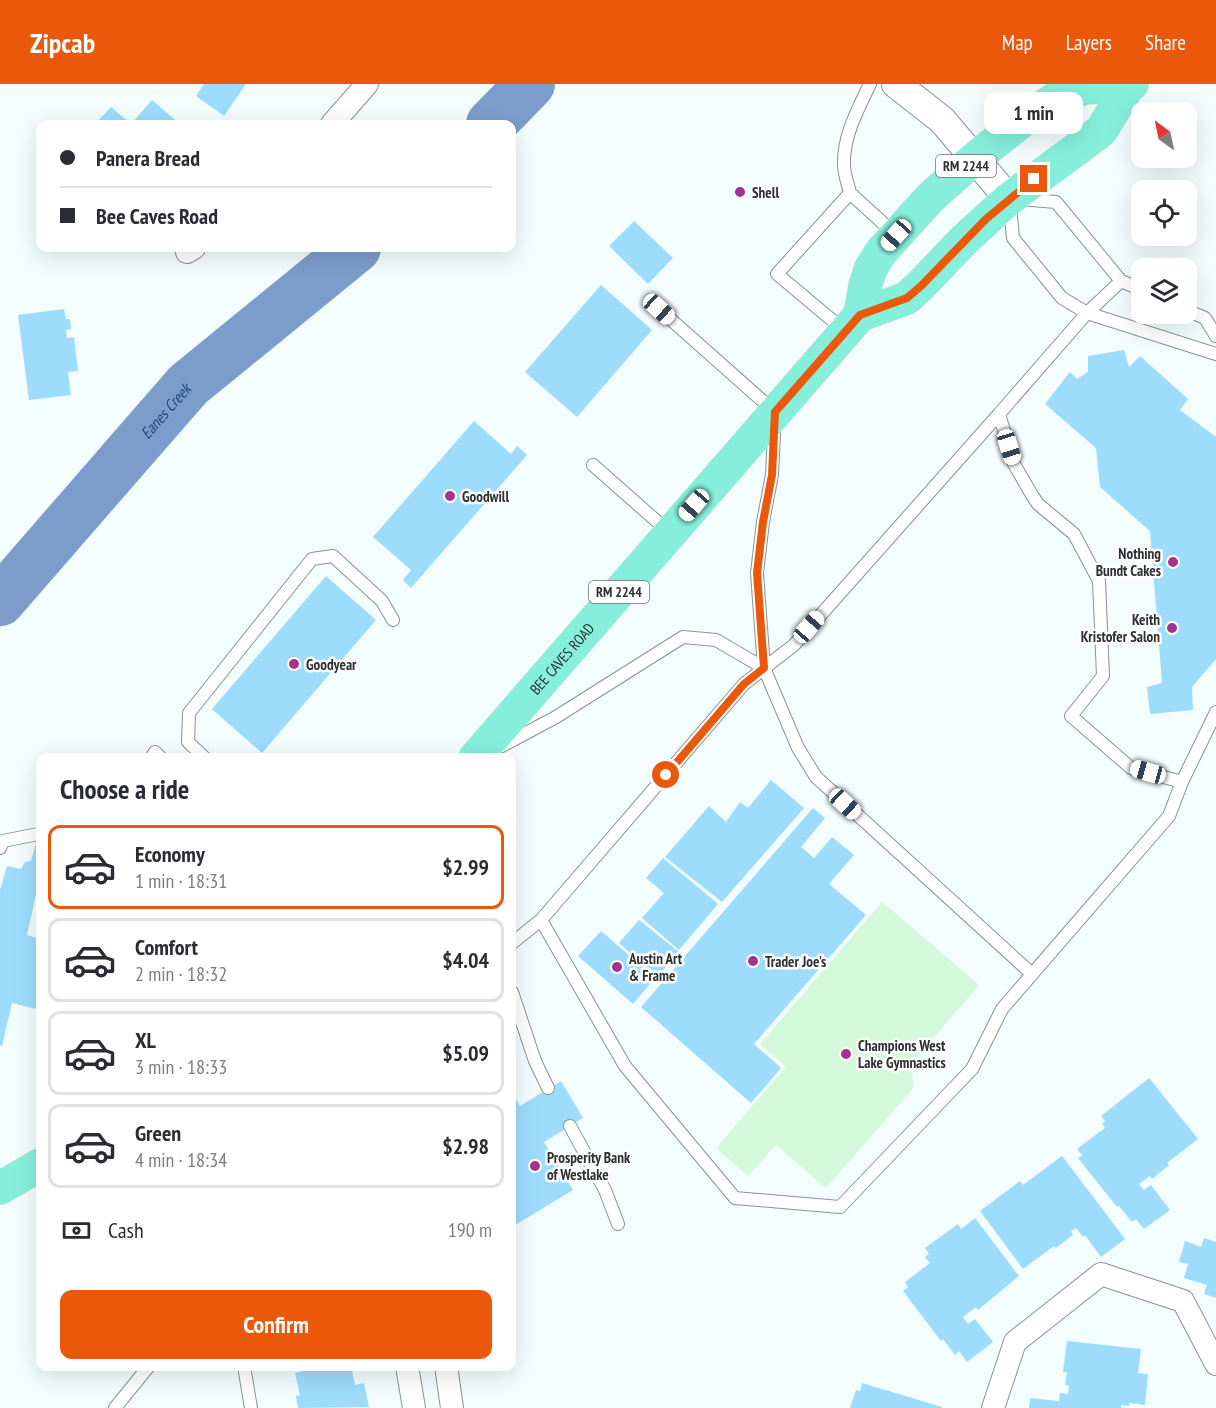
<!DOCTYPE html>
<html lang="en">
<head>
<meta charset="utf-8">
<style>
  :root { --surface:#fff; --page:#f2f2f3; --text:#2b2b33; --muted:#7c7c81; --line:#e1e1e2; --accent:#ea580c }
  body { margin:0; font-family:"PT Sans Narrow",sans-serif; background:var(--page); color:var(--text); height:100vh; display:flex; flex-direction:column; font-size:22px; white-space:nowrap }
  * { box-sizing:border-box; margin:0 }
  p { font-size:20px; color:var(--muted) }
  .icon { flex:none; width:33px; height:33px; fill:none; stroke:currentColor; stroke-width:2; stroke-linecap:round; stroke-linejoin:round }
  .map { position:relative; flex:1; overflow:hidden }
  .details { position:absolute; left:36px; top:669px; width:480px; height:618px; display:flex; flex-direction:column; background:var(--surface); border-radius:12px; box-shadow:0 6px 24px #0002 }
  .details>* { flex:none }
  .guide { position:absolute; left:36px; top:36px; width:480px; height:132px; border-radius:12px; box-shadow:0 6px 24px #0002; display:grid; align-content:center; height:132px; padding:0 24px; background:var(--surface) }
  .needle { width:39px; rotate:327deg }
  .fabs { position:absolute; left:1131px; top:18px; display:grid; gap:12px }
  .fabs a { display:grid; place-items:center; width:66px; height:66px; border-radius:12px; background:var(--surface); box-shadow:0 6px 24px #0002; font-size:30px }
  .end { position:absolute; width:27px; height:27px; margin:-14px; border:8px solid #ea580c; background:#fff; box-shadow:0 0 0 3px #fff }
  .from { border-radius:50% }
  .bubble { position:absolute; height:42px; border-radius:12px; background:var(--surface); box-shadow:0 6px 24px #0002; font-size:20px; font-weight:600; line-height:42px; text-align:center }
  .car { position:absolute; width:18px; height:36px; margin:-18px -9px; border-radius:8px; box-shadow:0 0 4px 2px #0007; background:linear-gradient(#fff 24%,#345 0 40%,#fff 0 76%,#345 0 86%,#fff 0) }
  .guide b { display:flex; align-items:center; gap:21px; height:57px; font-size:22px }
  .guide b+b { border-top:2px solid var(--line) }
  .guide i { width:15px; height:15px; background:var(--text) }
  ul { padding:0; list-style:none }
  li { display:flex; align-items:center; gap:18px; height:84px; margin:0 12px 9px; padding:0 12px; border:3px solid var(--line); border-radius:12px }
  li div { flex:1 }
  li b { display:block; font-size:22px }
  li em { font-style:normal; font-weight:600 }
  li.on { border-color:var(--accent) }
  li>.icon { width:54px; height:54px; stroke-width:1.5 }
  h2 { padding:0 24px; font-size:27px; line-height:72px }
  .pay { display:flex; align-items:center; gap:15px; height:66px; padding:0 24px; font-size:22px }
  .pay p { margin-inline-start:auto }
  .cta { display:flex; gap:12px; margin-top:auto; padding:12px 24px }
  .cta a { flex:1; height:69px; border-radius:12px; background:var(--accent); color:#fff; font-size:24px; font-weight:600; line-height:69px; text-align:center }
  header { display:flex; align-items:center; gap:36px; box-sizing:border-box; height:84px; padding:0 30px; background:var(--accent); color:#fff }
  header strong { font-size:28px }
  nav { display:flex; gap:33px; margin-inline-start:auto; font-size:21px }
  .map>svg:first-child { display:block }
  .green { fill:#d3f8da }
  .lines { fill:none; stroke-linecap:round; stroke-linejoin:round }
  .river { stroke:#7c9dcb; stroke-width:50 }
  .building { fill:#9ddcfc }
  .service-casing { stroke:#899292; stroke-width:14 }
  .minor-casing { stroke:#899292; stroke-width:24 }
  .tertiary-casing { stroke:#899292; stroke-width:30 }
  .primary-casing { stroke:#d9dada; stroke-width:34 }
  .service { stroke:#fff; stroke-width:12 }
  .minor { stroke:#fff; stroke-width:22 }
  .tertiary { stroke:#fff; stroke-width:28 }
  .primary { stroke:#85efdc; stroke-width:33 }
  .route { stroke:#ea580c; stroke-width:8 }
  .poi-dot { fill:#a43390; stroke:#fff; stroke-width:2 }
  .labels { text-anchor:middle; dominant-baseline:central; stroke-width:5; stroke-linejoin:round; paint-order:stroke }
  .shield { fill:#fff; stroke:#6d6f70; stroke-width:1.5 }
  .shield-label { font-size:14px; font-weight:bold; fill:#2e3132 }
  .poi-label { font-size:15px; font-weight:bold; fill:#2e3132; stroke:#fff; text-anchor:start }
  .street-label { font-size:15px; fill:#2e3132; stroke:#fff }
  .water-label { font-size:16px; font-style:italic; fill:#1c4780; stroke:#fff }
</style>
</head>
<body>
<header>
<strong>Zipcab</strong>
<nav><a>Map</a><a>Layers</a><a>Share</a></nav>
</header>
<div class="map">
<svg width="1216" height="1324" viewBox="0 0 1216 1324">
  <rect width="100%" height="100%" fill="#f3fdfd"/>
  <!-- green -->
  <path class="green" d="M882,818L979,901L910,981L914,1003L826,1104L776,1061L748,1092L716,1064L786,983L760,960Z"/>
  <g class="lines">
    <!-- river -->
    <g class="river">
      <path d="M491,40L530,0"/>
      <path id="s1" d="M0,517L188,301L356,164"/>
    </g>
  </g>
  <!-- building -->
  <path class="building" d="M204,0H246L224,32L196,12Z
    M152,16L180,40H95L111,23L131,40Z
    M634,137L673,174L648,200L609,162Z
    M601,201L652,246L577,333L525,288Z
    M64,225L66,235H70L71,245L66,246L67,254L74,253L78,287L68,288L71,311L29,316L18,231Z
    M1124,266L1129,283L1140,272L1188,315L1180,326L1216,353V575L1192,603L1193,626L1150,630L1147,603L1162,599L1150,447L1100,403L1096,364L1045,320L1070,288L1077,295L1088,288V272Z
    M474,337L511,370L517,362L527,371L411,504L403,496L411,486L373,453Z
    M326,492L376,536L262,669L212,625Z
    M771,696L804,724L722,818L665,773L709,722L726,738L740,718L748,724Z
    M813,724L825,734L801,763L814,774L832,753L854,771L829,800L866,831L754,960L781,984L751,1019L641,923Z
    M40,743V792L27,851L40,855V926L12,919L2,962L0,961V806L7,782L21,785L25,778L31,777Z
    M663,774L718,820L679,866L642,834L664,809L646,794Z
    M639,836L679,868L657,893L619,859Z
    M601,847L655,894L633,920L578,872Z
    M1149,994L1198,1055L1167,1079L1169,1081L1152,1095L1150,1092L1139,1100L1144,1106L1151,1101L1170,1126L1144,1145L1136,1135L1132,1138L1119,1122L1117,1123L1078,1074L1082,1071L1077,1065L1105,1044L1102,1040L1105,1037L1101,1032Z
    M561,997L583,1034L544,1058L573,1106L512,1143V1007L520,1022Z
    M1062,1072L1125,1155L1101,1173L1085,1151L1083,1153L1076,1144L1071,1147L1073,1151L1056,1164L1054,1162L1023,1185L980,1127L1020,1097L1023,1101Z
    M975,1134L1019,1192L978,1226L976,1223L963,1233L968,1240L975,1235L993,1258L967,1278L959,1267L955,1271L943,1255L941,1257L903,1207L908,1203L905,1198L930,1179L925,1173L929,1170L925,1164L958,1140L961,1145Z
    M1204,1154L1216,1158V1214L1204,1210L1207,1201L1184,1194L1188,1180L1179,1178L1185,1157L1201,1163Z
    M1067,1257L1141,1265L1138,1289L1148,1290L1145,1321L1130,1319L1129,1322L1121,1321V1324H1029L1030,1314L1059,1317L1060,1309L1068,1310L1069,1302L1065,1301L1067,1288H1063Z
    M310,1282H351L355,1301L364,1299L369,1323L298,1324L296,1312L300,1311L295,1289L311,1285Z
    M862,1299L942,1323V1324H850L856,1306L860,1307Z"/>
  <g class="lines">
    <!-- service casing -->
    <g class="service-casing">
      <path id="service" d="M850,109C848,100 844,90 844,81C843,52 858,25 870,0
        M1020,115L1056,118L1121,197L1142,206
        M1010,121L1013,154L1062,214L1087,229L1216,270
        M1121,197L1087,229L999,330L1014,380L1032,411L1038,420L1074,450L1099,497L1103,592L1071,632L1131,684L1182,698L1216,628
        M659,225L775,328L772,391L763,438L757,489L764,584L798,664L816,693L1032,890
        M1186,226L1205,234L1216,252
        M845,247L777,190L850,109L895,150
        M593,381L669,448
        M500,663L556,633L683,553L716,556L764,584
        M151,674L155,668L161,674
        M205,674L188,658L189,629L312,475L333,472L382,517L393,536
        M0,764L3,757L38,750
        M541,836L625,982L735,1114L840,1123L972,985L1002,925L1169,732L1182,698
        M512,859L541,836L744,600L794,561L999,330
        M512,908L535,977L548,1004
        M570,1042L605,1106L618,1140
        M244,1282L251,1324
        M115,1324L149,1282"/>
    </g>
    <!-- minor casing -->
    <g class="minor-casing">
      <path id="minor" d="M332,40L367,0
        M187,168L194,164
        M407,1282L414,1324
        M446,1282L452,1324
        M993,1324L1015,1258L1101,1190L1183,1217L1216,1280"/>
    </g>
    <!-- tertiary casing -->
    <g class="tertiary-casing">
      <path id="tertiary" d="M896,0L942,36L1009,115"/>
    </g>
    <!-- primary casing -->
    <g class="primary-casing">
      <g id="primary">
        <path d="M860,231L865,202L871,184L881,168L930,114L975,74L1026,34L1061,11L1086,4L1132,0"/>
        <path id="s2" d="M475,674L860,231L907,214L920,202L964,156L1009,115L1101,47L1129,1"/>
        <path d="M0,1104L40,1081"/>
      </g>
    </g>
    <!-- service -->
    <use href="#service" class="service"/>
    <!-- minor -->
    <use href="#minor" class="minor"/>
    <!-- tertiary -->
    <use href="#tertiary" class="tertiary"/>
    <!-- primary -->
    <use href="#primary" class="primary"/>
  </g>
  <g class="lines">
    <!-- route -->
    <path class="route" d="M666,691L744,600L764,584L757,489L763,438L772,391L775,328L860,231L907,214L921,202L986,135L1034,95"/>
  </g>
  <!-- markers -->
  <g class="poi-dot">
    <circle cx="740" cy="108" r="6"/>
    <circle cx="450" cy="412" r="6"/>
    <circle cx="1173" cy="478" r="6"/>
    <circle cx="1172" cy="544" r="6"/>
    <circle cx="294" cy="580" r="6"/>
    <circle cx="753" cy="877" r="6"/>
    <circle cx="617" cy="883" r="6"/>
    <circle cx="846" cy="970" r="6"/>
    <circle cx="535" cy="1082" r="6"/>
  </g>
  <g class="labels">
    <!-- shield labels -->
    <g class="shield">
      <rect x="936" y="71" width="60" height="22" rx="4.5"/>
      <rect x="589" y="497" width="60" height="22" rx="4.5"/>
    </g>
    <g class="shield-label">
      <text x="966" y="82">RM 2244</text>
      <text x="619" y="508">RM 2244</text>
    </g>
    <!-- poi labels -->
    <g class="poi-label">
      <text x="752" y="108">Shell</text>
      <text x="462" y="412">Goodwill</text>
      <text x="1161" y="469" text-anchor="end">Nothing<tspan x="1161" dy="17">Bundt Cakes</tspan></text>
      <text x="1160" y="535" text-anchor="end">Keith<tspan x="1160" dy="17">Kristofer Salon</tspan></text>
      <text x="306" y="580">Goodyear</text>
      <text x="629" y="874">Austin Art<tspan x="629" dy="17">&amp; Frame</tspan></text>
      <text x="765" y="877">Trader Joe's</text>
      <text x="858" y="961">Champions West<tspan x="858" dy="17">Lake Gymnastics</tspan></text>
      <text x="547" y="1073">Prosperity Bank<tspan x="547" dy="17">of Westlake</tspan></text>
    </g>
    <!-- street labels -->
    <g class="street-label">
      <text stroke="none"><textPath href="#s2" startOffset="132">BEE CAVES ROAD</textPath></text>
    </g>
    <!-- water labels -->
    <g class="water-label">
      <text stroke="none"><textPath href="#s1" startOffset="252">Eanes Creek</textPath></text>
    </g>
  </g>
</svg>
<div class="fabs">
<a><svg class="needle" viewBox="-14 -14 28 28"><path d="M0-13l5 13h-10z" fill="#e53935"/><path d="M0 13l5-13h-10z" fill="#7c7c81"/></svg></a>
<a><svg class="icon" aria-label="locate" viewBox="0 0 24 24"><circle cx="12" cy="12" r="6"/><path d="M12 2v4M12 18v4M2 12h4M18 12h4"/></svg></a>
<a><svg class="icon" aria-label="layers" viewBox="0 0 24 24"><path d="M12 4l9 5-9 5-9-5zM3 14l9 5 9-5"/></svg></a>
</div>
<i class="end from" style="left:666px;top:691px"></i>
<i class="end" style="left:1034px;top:95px"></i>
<div class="bubble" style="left:984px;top:8px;width:99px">1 min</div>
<i class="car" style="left:896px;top:151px;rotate:222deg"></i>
<i class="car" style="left:659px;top:225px;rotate:132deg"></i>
<i class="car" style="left:1009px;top:363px;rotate:163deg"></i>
<i class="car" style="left:694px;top:421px;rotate:221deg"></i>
<i class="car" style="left:809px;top:543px;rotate:41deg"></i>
<i class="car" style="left:1148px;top:688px;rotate:286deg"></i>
<i class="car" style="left:845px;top:720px;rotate:133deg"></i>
<div class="guide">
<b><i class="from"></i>Panera Bread</b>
<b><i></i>Bee Caves Road</b>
</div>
<section class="details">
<h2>Choose a ride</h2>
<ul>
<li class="on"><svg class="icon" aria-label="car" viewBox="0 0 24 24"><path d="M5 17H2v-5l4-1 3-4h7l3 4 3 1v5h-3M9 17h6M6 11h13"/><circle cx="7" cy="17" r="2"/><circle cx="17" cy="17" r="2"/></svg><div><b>Economy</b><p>1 min · 18:31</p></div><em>$2.99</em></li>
<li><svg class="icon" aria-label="car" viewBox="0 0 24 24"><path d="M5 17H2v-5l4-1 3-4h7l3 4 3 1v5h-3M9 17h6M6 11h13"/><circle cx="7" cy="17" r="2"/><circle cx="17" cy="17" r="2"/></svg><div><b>Comfort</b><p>2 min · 18:32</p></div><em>$4.04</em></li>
<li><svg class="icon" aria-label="car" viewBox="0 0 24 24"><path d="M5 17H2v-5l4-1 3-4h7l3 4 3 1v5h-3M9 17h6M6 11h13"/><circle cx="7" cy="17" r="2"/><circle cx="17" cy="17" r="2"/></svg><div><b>XL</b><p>3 min · 18:33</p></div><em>$5.09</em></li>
<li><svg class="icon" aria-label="car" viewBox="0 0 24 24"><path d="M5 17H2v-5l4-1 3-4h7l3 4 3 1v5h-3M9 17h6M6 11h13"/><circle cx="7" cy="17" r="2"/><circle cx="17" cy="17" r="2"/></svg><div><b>Green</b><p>4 min · 18:34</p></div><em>$2.98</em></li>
</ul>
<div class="pay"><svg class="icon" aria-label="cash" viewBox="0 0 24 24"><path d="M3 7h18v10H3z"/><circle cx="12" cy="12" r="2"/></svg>Cash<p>190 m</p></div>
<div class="cta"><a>Confirm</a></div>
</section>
</div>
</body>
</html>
